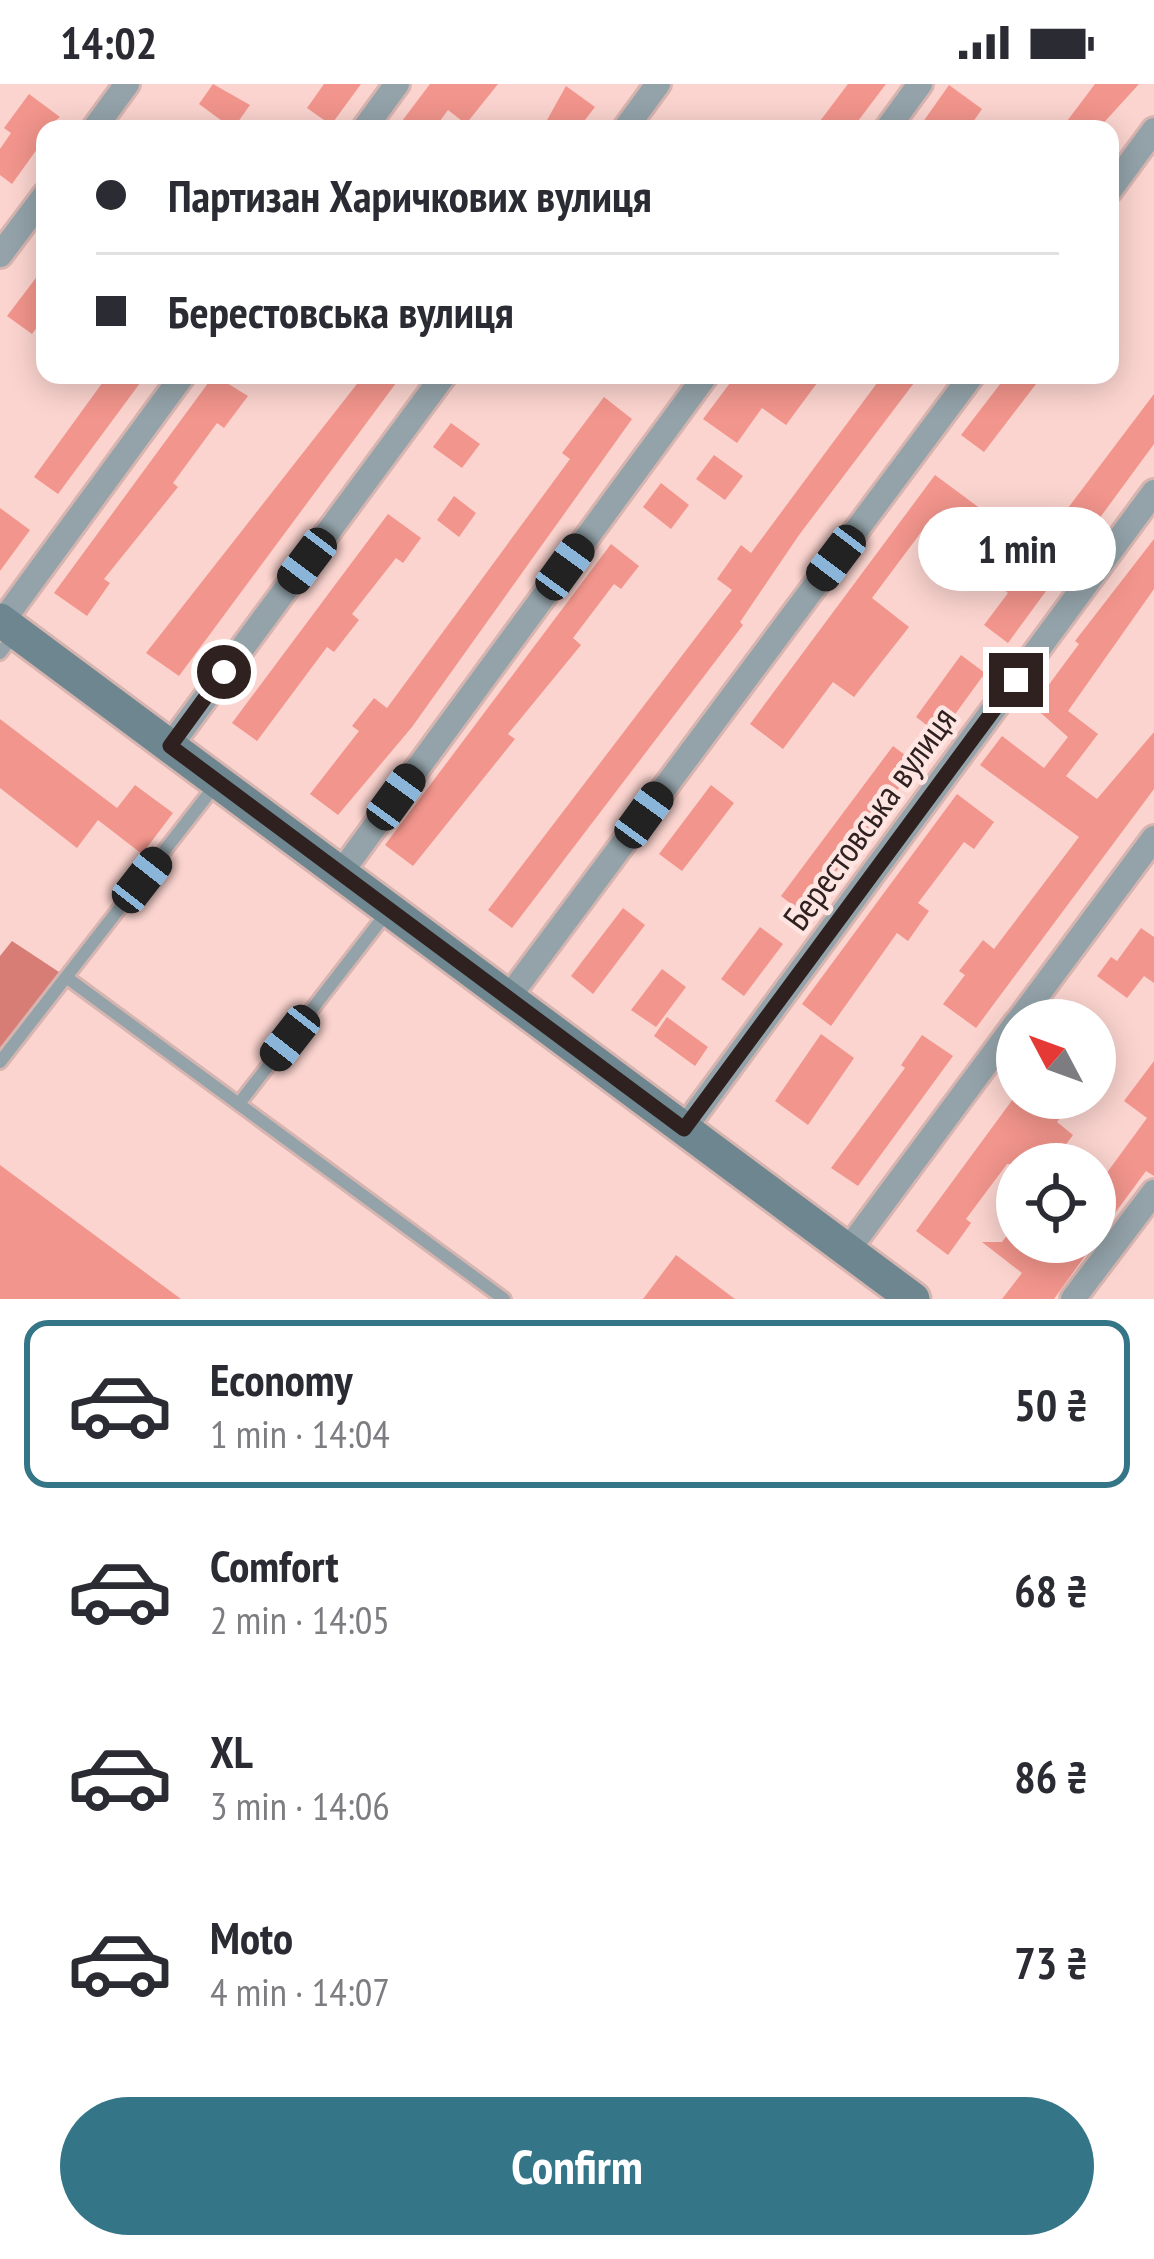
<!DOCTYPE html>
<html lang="en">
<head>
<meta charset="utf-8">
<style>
  :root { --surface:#fff; --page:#f2f2f3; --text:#2b2b33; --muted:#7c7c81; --line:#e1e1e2; --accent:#347588 }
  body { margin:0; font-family:"PT Sans Narrow",sans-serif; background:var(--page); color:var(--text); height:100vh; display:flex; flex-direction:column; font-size:45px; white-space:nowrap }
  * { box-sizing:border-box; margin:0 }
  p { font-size:39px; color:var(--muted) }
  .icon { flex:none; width:66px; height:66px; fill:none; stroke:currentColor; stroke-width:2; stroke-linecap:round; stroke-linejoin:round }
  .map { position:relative; height:1215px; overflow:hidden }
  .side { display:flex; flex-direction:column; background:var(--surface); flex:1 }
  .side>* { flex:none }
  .banner { position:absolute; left:36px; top:36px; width:1083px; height:264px; border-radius:24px; box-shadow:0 6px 30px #0003; display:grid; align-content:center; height:264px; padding:0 60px; background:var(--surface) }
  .needle { width:78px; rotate:311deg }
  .controls { position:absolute; left:996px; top:915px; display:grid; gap:24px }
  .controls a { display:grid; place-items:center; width:120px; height:120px; border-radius:50%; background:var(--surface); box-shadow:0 6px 30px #0003; font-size:60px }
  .end { position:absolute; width:54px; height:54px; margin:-27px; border:15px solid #2f2120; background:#fff; box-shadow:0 0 0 6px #fff }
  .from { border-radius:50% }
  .bubble { position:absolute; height:84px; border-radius:42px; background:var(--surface); box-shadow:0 6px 30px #0003; font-size:39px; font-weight:600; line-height:84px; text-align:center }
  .car { position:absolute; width:36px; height:72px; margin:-36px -18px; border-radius:15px; box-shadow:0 0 9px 3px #0007; background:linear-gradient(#222 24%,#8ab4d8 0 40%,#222 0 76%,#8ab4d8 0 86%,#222 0) }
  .banner b { display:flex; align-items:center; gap:42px; height:114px; font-size:45px }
  .banner b+b { border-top:3px solid var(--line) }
  .banner i { width:30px; height:30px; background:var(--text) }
  ul { padding:21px 0 0; list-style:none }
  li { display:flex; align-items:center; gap:36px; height:168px; margin:0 24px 18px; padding:0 36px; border:6px solid transparent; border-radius:24px }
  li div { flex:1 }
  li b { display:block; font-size:45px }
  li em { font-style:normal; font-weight:600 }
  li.current { border-color:var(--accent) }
  li>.icon { width:108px; height:108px; stroke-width:1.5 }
  .cta { display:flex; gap:24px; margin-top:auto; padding:24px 60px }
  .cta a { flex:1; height:138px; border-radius:72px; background:var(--accent); color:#fff; font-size:48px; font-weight:600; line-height:138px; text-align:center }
  .status { display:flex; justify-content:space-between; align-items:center; height:84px; padding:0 60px; background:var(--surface); direction:ltr }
  .status svg { height:33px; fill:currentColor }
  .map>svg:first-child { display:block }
  .forest { fill:#d77d75 }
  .building { fill:#f2958c }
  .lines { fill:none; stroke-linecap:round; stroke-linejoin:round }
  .lane-casing { stroke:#d6b4b0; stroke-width:18 }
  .street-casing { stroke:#d6b4b0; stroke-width:30 }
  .secondary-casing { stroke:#d6b4b0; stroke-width:39 }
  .lane { stroke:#93a3a9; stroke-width:12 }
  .street { stroke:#93a3a9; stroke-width:24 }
  .secondary { stroke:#6e868f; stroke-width:33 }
  .route { stroke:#2f2120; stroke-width:15 }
  .labels { text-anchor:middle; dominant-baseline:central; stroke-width:9; stroke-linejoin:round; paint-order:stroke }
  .street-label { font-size:36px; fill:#2f2120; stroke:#fee5e2 }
</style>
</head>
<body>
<div class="status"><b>14:02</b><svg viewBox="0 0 49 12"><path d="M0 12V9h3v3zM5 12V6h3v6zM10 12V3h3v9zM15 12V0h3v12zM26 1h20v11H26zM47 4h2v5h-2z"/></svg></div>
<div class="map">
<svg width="1154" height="1215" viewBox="0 0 1154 1215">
  <rect width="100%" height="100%" fill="#fbd4cf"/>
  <!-- forest -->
  <path class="forest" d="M12,857L62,890L0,972V872Z"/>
  <!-- building -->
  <path class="building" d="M213,0L250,21L233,45L199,20Z
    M324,0H361L331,41L307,24Z
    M430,0H498L466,40L448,26L434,45H396Z
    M848,0H886L852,45H814Z
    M1095,0H1139L1098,45H1061Z
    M949,1L982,25L968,45H918Z
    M566,2L595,23L578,45H542Z
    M29,10L60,33L45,45V54L12,100L0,91V65L11,49L4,44Z
    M45,182V232L32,250L7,232Z
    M108,291H146L58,410L34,393Z
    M214,291L248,312L224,344L217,339L173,399L178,403L104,495L110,499L87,532L54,509Z
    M364,291H402L179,592L146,569Z
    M736,291H823L786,341L762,324L737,359L703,335Z
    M883,291H920L799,451L740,538L743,541L512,844L488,826L732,506L717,495L741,461L751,469Z
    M1007,291H1025L1036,300L984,368L961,351Z
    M1154,310V360L1008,559L984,541L1008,509L925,443L872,514L909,543L854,613L833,598L783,665L750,640L935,391L985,428L976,440L1013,468L1023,455L1037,465Z
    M604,313L632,335L412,643L338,731L310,710L359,647L352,642L374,614L387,624L570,375L562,369Z
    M451,339L480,360L462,384L433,363Z
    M714,371L743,392L725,416L696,395Z
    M661,399L689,421L671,445L643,423Z
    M454,412L476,429L459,453L437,436Z
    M0,424L30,446L0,487Z
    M388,430L421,454L403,479L396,474L352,530L359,536L334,568L327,563L257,657L232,639Z
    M1154,455V505L1068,627L1098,650L1066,692L1097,715L1154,648V705L976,944L943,920L965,891L959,887L983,856L994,865L1079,753L980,681L1002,652L1044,684L1068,653L1033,622L1079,560L1075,557Z
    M611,460L639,482L621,505L614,500L573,554L581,561L508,650L515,655L413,782L385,761Z
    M961,571L985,589L940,651L916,633Z
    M0,635L117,724L135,701L173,729L142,770L98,736L77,764L0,704Z
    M893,662L917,680L804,830L781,812Z
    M711,701L734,719L682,787L659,770Z
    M957,710L994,738L974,765L964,758L918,819L929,827L908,857L897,849L831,942L802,920Z
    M623,824L645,841L593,910L571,892Z
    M760,843L783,860L744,912L721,895Z
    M1141,844L1154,853V899L1144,892L1127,914L1097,892L1111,873L1117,877Z
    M662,885L686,903L656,943L631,926Z
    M667,933L708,963L695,982L654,952Z
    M821,950L854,974L808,1041L775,1017Z
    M922,951L953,972L858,1102L831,1084L905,984L901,981Z
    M1154,977V1092L1146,1087L1095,1156V1088L1103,1094L1147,1034L1124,1017Z
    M1049,1014H1074L1057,1038L1073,1051L1051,1080H1007L966,1135L971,1139L948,1171L916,1147L1013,1015L1036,1032Z
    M0,1081L181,1215H0Z
    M1017,1138V1158H1095L1054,1215H1002L1022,1189L982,1158H1002Z
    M676,1171L735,1215H643Z"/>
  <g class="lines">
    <!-- lane casing -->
    <g class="lane-casing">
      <path id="lane" d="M0,569L16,549
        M66,893L504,1215
        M0,978L217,699
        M241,1017L388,827"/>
    </g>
    <!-- street casing -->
    <g class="street-casing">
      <path id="street" d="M94,45L127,0
        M364,45L397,0
        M625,45L658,0
        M887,45L920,0
        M1110,106L1154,46
        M0,171L45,111
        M2,538L183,291
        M170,662L444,291
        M340,790L706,291
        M508,914L972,291
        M1019,936L1154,754
        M684,1045L1154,408
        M848,1166L1017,938
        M1073,1215L1154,1108"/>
    </g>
    <!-- secondary casing -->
    <g class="secondary-casing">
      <path id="secondary" d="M0,536L913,1215"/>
    </g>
    <!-- lane -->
    <use href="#lane" class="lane"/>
    <!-- street -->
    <use href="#street" class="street"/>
    <!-- secondary -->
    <use href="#secondary" class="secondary"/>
  </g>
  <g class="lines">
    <!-- route -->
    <path class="route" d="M224,588L170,662L684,1045L1016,596"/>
  </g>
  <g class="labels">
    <!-- street labels -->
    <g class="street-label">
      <text transform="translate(869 734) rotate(-54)">Берестовська вулиця</text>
    </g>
  </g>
</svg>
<div class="controls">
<a><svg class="needle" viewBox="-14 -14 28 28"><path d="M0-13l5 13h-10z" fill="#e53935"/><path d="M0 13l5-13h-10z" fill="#7c7c81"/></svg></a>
<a><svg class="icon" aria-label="locate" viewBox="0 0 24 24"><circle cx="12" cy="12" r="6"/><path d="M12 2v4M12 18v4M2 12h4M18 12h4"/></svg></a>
</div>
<i class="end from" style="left:224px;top:588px"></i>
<i class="end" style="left:1016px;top:596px"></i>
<div class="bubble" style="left:918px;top:423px;width:198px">1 min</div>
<i class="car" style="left:836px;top:474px;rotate:217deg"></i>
<i class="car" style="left:307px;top:477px;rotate:217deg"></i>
<i class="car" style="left:565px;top:483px;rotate:36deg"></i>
<i class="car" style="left:396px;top:713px;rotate:36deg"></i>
<i class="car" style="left:644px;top:731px;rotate:36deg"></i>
<i class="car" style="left:142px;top:796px;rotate:38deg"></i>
<i class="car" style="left:290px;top:954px;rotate:218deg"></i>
<div class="banner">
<b><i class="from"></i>Партизан Харичкових вулиця</b>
<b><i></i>Берестовська вулиця</b>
</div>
</div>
<section class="side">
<ul>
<li class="current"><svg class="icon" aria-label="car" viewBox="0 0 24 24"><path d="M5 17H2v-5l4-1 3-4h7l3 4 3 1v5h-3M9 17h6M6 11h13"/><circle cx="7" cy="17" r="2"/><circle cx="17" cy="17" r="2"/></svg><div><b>Economy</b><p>1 min · 14:04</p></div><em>50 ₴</em></li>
<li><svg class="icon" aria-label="car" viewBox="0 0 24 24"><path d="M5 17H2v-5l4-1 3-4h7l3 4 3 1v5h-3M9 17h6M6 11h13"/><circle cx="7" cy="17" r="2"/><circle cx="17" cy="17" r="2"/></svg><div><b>Comfort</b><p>2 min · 14:05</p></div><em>68 ₴</em></li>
<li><svg class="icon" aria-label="car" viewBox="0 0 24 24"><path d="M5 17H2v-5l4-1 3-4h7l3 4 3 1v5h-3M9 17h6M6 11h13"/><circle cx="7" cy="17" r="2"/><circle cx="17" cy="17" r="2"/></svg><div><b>XL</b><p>3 min · 14:06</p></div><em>86 ₴</em></li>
<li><svg class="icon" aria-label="car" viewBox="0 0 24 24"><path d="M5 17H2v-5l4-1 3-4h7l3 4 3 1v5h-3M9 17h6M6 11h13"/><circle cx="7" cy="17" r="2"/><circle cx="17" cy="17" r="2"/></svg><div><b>Moto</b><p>4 min · 14:07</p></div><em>73 ₴</em></li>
</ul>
<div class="cta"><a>Confirm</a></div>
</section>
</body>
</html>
